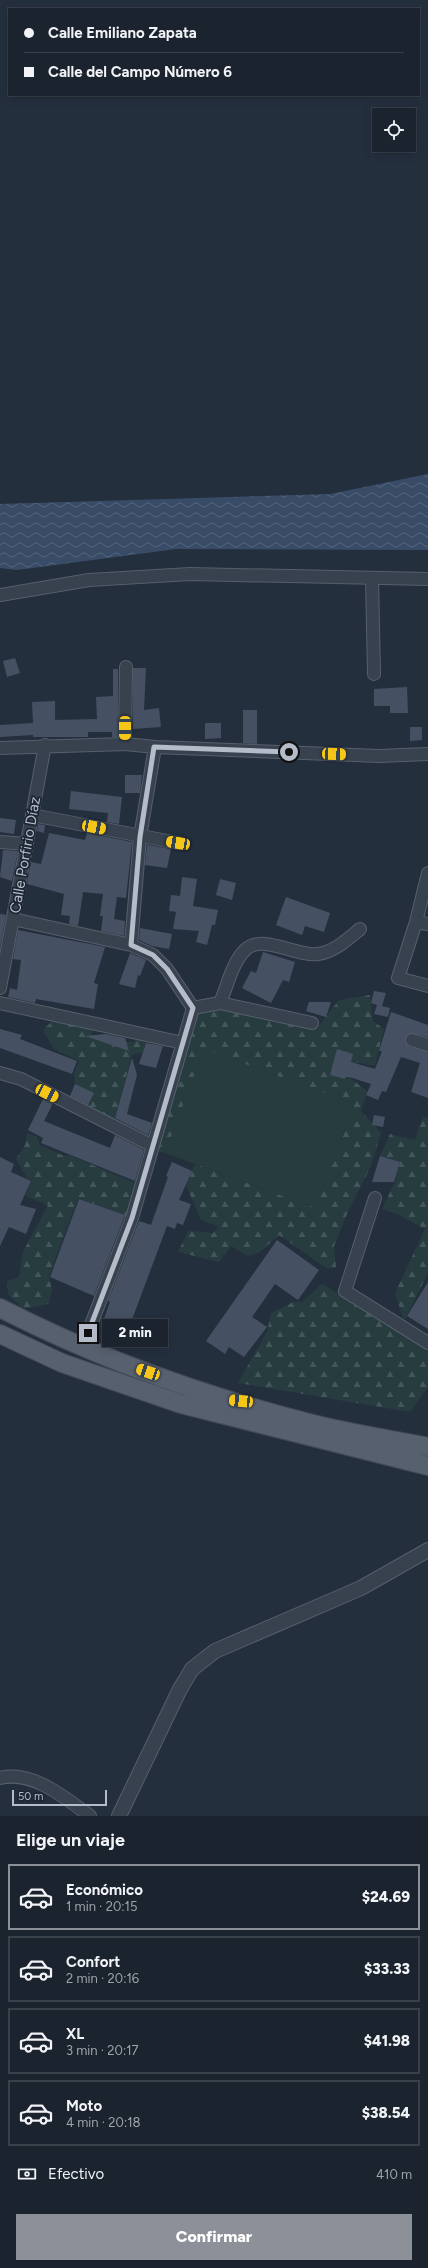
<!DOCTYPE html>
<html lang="es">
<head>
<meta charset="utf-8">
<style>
  :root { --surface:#1b232e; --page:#282f3a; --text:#f1f3f6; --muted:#a0a4aa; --line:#39404a; --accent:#8c9099 }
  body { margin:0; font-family:Figtree,sans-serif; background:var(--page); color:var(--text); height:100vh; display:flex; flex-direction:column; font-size:15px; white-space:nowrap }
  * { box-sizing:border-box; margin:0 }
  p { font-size:13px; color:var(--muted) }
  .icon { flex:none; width:22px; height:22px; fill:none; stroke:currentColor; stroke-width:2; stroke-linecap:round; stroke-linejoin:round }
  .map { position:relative; height:1816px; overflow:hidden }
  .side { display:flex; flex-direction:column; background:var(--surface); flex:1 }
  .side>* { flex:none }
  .guide { position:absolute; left:8px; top:8px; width:412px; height:88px; border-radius:0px; box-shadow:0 2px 10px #0003,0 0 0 1px var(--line); display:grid; align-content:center; height:88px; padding:0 16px; background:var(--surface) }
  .controls { position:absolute; left:372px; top:108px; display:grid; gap:8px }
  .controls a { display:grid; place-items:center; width:44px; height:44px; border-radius:0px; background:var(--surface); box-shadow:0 2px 10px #0003,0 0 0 1px var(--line); font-size:20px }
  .scale { position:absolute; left:12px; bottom:10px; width:95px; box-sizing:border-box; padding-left:4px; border:2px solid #b4bcc9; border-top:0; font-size:11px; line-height:14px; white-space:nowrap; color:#b4bcc9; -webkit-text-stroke:3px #1d2633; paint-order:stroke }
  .end { position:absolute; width:18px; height:18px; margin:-9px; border:5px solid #b4bcc9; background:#111; box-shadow:0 0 0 2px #111 }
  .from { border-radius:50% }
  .bubble { position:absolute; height:28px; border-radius:0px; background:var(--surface); box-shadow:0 2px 10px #0003,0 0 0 1px var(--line); font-size:13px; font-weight:800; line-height:28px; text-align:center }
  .car { position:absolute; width:12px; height:24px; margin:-12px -6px; border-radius:5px; box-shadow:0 0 3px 1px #0007; background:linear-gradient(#f5c518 24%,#345 0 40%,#f5c518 0 76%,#345 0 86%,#f5c518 0) }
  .guide b { display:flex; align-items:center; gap:14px; height:38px; font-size:15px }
  .guide b+b { border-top:1px solid var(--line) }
  .guide i { width:10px; height:10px; background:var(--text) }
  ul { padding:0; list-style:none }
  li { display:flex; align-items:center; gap:12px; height:66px; margin:0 8px 6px; padding:0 8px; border:2px solid var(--line); border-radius:0px }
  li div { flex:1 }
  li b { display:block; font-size:15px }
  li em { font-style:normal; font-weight:800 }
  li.active { border-color:var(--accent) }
  li>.icon { width:36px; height:36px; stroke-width:1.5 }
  h2 { padding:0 16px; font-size:18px; line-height:48px }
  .pay { display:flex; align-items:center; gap:10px; height:44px; padding:0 16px; font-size:15px }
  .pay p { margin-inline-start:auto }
  .primary-button { display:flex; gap:8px; margin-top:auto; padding:8px 16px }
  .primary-button a { flex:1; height:46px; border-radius:0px; background:var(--accent); color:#fff; font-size:16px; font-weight:800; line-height:46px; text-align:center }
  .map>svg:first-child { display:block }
  .grass { fill:#263c3f }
  .forest { fill:url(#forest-firs) }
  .water { fill:url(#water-waves) }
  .building { fill:#455162 }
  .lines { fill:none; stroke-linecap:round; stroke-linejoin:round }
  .minor-casing { stroke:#565f6c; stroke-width:14 }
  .tertiary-casing { stroke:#565f6c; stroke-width:16 }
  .primary-casing { stroke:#414a57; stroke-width:20 }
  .minor { stroke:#38414e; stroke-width:12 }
  .tertiary { stroke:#38414e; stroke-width:14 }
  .primary { stroke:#56606e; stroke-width:18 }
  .route { stroke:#b4bcc9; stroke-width:5 }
  .labels { text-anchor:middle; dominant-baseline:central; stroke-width:3.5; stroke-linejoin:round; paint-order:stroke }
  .street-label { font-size:15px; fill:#b4bcc9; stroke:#1d2633 }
</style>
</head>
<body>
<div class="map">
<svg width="428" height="1816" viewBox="0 0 428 1816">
  <defs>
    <pattern id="forest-firs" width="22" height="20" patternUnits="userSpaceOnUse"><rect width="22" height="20" fill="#263c3f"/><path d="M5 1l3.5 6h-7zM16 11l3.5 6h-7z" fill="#435659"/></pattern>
    <pattern id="water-waves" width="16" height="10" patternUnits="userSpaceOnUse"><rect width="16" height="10" fill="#394c67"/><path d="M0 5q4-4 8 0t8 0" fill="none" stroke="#53647b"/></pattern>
  </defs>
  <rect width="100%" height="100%" fill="#242f3e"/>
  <!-- grass -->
  <path class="grass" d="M204,1049L354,1104L316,1208L165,1153Z"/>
  <!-- forest -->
  <path class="forest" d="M370,995L373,1021L384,1029L375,1066L354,1062L349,1077L367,1091L361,1111L381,1133L371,1166L347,1214L334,1246L336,1268H326L279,1235L261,1251L248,1256L231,1246L219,1262L178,1252L188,1231L213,1233L219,1227L201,1220L186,1185L195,1164L316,1208L354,1104L204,1049L165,1153L155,1151L197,1013L220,1008L317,1028L339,1000Z
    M54,1019L93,1028L91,1037L120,1048L126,1042H134L137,1038L146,1040L143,1052L132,1055L114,1121L86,1108L93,1093L75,1084L74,1074L79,1061L54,1049L43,1030Z
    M423,1116L428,1118V1273L404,1321L395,1293L425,1229L397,1214L382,1209L395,1182L400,1162L380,1156L390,1134L415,1140Z
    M27,1133L37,1137L40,1145L64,1156L69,1155L135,1183L127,1216L78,1198L49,1276L52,1290L48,1304L23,1309L8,1294L7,1281L19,1277L23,1252L48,1205L25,1196L32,1180L27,1178L16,1159L25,1145Z
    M322,1284L428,1346V1387L410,1412L238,1383L267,1332L271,1313L293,1302H302Z"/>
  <!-- water -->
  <path class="water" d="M428,474V550L176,549L17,570L0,568V504L330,494Z"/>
  <!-- building -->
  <path class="building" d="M15,658L20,673L7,677L3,661Z
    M133,668H146L144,710L159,708L161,727L133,729Z
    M113,669H118V737H112V732H88V737H33V735L0,737V725L33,723L32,702L55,701V720L97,719L96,697L113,696Z
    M407,687L408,713H390V706H374V689Z
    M243,710H257V744L243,743Z
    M205,723H221V738L205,739Z
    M410,727H422V740L410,741Z
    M125,775H142L140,793H125Z
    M71,791L122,797L119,824L107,822L108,813L69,809Z
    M0,818L16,820L14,834L0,832Z
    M38,824L45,825L44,833L37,831Z
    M49,833L85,840L87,833L132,842L126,898L117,897L114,919L125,921L124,936L101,931L103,916H100L103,894L83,892L78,926L69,924L70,916L61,915L64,894L27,884L31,862L41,864Z
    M147,845L171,849L167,868L145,865Z
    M3,850L18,851L12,881L0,877Z
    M182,877L197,879L193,906L218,910L215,925H212L207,945L196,942L199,931L173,929L176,912L169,911L171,895L180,896Z
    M220,879L236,883L232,900L216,895Z
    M286,897L330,913L324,932L305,926L302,935L276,925Z
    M0,914L6,915L0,947Z
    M140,928L172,934L169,949L152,946L139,940Z
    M18,930L105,947L94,983L98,984L94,1009L36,999L35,1003L8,997L10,988L17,990L21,960L13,959Z
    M263,952L295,962L289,982L283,980L271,1003L242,988L251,971L256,973Z
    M130,953L146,960L140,976L138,975L135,988L119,984Z
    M374,991L386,993L382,1006L390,1008L388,1017L374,1014L377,1005L371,1003Z
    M309,1002H331L326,1017L306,1011Z
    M391,1012L428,1025V1037L411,1033L407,1035L405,1041L410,1047L428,1052V1098L411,1092L420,1063L401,1057L386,1092L382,1091L378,1100L366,1095L371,1084L346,1076L345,1079L330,1075L337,1049L353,1054L351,1062L375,1069L382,1051H379Z
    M0,1029L22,1035L20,1039L77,1061L72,1074L0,1048Z
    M106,1034L125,1038L129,1051L85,1036Z
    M146,1043L163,1046L156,1068L139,1064Z
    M132,1058L137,1075L127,1114L152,1123L148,1135L115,1118Z
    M75,1084L94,1093L88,1105L70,1096Z
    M43,1099L53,1103L44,1121L110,1148L115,1135L144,1150L135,1181L41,1143L43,1138L28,1130Z
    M374,1115L385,1117L383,1127L372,1125Z
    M380,1156L400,1162L394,1182H372Z
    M0,1157L14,1164L11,1172L31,1181L20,1205L36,1209L26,1234L9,1227L0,1246Z
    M172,1162L192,1171L179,1200L191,1204L183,1225L177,1223L175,1229L167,1226L127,1333L102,1324L110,1302L108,1301L139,1221L151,1225L168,1177L166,1176Z
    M79,1199L125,1215L94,1296L50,1277Z
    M277,1240L319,1270L298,1300L275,1284L252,1317L267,1327L244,1357L229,1347L225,1354L206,1341Z
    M428,1282V1329L407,1316Z"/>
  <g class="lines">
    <!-- minor casing -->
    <g class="minor-casing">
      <path id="minor" d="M372,579L374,674
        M0,595L89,580L190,574L428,579
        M125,744L126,667
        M0,748L125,744L155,747L379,756L428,754
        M32,815L178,843
        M0,842L27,844
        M428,873L416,922L398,978L428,986
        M13,919L131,945L153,955L167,969L193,1008
        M416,922L428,924
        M131,945L140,837L155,747
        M0,988L45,745
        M0,1003L183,1043
        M220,1003L312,1023
        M193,1008L220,1003C227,987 232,963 245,950C262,933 297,957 318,954C334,952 348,939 360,929
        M412,1040L428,1045
        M0,1073L21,1079L153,1146
        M375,1198L345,1291L428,1343
        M82,1348L132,1218L193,1008
        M0,1778C33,1770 65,1798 90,1816"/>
    </g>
    <!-- tertiary casing -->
    <g class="tertiary-casing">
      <path id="tertiary" d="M119,1816L180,1689L192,1669L215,1651L361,1588L428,1550"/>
    </g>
    <!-- primary casing -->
    <g class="primary-casing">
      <path id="primary" d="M0,1308C97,1358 204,1396 309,1423C348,1433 388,1439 428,1447
        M0,1334L62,1363L181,1404L428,1466"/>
    </g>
    <!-- minor -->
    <use href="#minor" class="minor"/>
    <!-- tertiary -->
    <use href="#tertiary" class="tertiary"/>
    <!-- primary -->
    <use href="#primary" class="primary"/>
  </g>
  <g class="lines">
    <!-- route -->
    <path class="route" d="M88,1333L132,1218L193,1008L167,969L153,955L131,945L140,837L154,747L289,752"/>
  </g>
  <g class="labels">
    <!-- street labels -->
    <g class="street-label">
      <text transform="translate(25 855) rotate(-80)">Calle Porfirio Díaz</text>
    </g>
  </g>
</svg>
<div class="controls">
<a><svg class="icon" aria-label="locate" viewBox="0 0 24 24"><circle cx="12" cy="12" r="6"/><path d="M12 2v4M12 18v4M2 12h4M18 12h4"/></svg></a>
</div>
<div class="scale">50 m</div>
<i class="end from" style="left:289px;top:752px"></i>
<i class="end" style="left:88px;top:1333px"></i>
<div class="bubble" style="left:102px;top:1319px;width:66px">2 min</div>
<i class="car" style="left:125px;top:728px;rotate:180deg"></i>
<i class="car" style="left:334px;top:754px;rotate:92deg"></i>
<i class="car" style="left:94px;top:827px;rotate:101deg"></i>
<i class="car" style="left:178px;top:843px;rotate:279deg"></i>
<i class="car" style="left:47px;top:1093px;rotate:117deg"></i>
<i class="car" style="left:148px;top:1372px;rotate:289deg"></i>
<i class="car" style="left:241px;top:1401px;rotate:275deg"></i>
<div class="guide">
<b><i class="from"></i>Calle Emiliano Zapata</b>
<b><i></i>Calle del Campo Número 6</b>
</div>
</div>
<section class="side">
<h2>Elige un viaje</h2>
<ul>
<li class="active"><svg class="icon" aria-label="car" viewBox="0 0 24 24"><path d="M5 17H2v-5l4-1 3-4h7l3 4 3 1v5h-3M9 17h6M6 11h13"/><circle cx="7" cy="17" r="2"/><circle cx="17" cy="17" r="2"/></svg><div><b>Económico</b><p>1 min · 20:15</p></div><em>$24.69</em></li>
<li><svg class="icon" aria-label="car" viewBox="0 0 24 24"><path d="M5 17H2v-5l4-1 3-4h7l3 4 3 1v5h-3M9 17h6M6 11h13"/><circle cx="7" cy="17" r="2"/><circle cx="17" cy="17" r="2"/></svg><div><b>Confort</b><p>2 min · 20:16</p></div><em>$33.33</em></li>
<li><svg class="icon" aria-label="car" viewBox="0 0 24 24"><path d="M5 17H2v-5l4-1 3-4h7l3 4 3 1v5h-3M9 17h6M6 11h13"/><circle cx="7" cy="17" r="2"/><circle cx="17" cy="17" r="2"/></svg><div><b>XL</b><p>3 min · 20:17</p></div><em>$41.98</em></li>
<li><svg class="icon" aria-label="car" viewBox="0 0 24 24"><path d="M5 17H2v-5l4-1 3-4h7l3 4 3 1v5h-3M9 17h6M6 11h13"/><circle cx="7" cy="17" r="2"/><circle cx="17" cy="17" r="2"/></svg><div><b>Moto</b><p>4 min · 20:18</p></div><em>$38.54</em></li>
</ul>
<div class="pay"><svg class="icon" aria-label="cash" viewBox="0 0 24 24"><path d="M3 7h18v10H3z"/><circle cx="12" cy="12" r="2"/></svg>Efectivo<p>410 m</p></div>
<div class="primary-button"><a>Confirmar</a></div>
</section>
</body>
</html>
